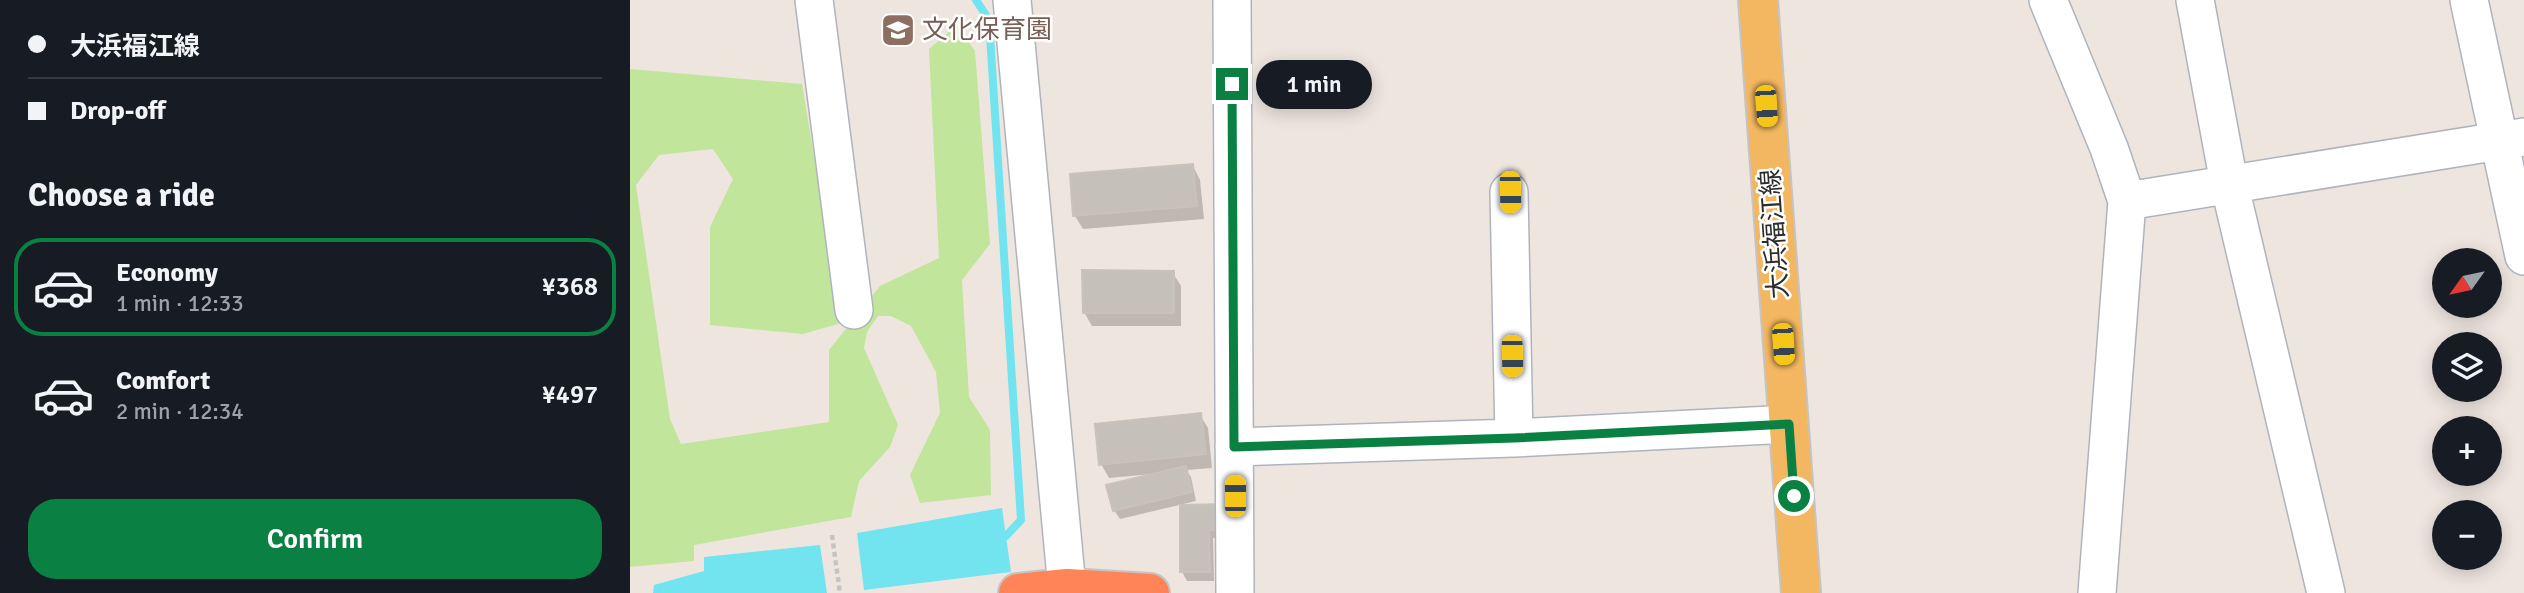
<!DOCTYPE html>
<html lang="en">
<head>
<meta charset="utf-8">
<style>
  :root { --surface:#171b24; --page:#20242c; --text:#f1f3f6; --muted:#9ea1a6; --line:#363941; --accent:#0b8043 }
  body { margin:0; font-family:Signika,"Noto Sans JP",sans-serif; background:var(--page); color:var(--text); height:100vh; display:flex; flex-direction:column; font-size:26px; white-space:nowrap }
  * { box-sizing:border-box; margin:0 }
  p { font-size:23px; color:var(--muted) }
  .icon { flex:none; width:38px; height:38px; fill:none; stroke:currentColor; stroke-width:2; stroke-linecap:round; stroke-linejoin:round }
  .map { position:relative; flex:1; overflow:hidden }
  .panel { display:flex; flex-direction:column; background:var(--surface); width:630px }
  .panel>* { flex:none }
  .hud { display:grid; align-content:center; height:154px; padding:0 28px; background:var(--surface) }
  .needle { width:46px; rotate:237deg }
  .controls { position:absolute; left:1802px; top:248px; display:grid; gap:14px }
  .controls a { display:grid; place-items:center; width:70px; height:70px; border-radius:50%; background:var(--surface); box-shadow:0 4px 18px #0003; font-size:35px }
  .end { position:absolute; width:32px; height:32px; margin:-16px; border:9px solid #0b8043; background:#fff; box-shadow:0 0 0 4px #fff }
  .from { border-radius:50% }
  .bubble { position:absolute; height:49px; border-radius:24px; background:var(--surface); box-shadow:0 4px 18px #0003; font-size:23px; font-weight:600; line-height:49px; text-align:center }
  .car { position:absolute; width:21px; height:42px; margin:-21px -10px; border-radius:9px; box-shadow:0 0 5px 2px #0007; background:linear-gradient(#f5c518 24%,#345 0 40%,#f5c518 0 76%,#345 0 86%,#f5c518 0) }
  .hud b { display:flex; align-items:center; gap:24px; height:66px; font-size:26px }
  .hud b+b { border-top:2px solid var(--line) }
  .hud i { width:18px; height:18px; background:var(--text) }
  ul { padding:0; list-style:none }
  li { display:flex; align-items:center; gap:21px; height:98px; margin:0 14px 10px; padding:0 14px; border:4px solid transparent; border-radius:28px }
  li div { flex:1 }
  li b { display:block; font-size:26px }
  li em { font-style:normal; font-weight:600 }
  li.active { border-color:var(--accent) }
  li>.icon { width:63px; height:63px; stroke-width:1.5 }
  h2 { padding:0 28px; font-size:32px; line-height:84px }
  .cta { display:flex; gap:14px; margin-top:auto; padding:14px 28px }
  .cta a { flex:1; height:80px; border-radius:28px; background:var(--accent); color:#fff; font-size:28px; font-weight:600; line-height:80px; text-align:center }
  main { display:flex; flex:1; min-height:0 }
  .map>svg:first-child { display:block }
  .green { fill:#c1e59b }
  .water { fill:#72e4f0 }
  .shadow { fill:#0003 }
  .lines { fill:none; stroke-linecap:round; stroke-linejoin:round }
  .stream { stroke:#72e4f0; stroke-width:8 }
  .building { fill:#c6c0ba; stroke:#cac1b8; stroke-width:2 }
  .minor-casing { stroke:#afb4bc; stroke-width:40 }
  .major-casing { stroke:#c4c4c4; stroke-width:42 }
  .highway-casing { stroke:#c4c4c4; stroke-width:42 }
  .path { stroke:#c4c4c4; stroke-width:4.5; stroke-dasharray:5 3.5; stroke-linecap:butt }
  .minor { stroke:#fff; stroke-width:37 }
  .major { stroke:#f2b760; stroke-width:38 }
  .highway { stroke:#ff8559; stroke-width:38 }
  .route { stroke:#0b8043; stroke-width:9 }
  .labels { text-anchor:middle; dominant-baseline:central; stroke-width:5; stroke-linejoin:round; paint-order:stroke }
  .education-label { font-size:26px; fill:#785e54; stroke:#fff; text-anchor:start }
  .street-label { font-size:26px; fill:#2c2c2c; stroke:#fff }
</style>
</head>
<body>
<main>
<section class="panel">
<div class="hud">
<b><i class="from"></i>大浜福江線</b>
<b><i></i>Drop-off</b>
</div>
<h2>Choose a ride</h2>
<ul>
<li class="active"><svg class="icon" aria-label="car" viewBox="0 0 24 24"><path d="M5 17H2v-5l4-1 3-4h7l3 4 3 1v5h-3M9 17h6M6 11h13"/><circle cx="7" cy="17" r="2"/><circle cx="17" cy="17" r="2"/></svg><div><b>Economy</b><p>1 min · 12:33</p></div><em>¥368</em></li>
<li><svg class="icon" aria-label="car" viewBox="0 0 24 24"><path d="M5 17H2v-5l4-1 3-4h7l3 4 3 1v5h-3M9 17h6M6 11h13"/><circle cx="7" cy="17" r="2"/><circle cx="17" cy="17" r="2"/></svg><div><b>Comfort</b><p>2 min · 12:34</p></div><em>¥497</em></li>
</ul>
<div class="cta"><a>Confirm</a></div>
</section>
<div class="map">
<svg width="1894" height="593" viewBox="0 0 1894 593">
  <rect width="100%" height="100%" fill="#eee5df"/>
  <!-- green -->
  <path class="green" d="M327,25L345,51L360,244L332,280L339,397L360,430L361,495L290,503L280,475L310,413L306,372L281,326L261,316H248L237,332L234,348L268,425L260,447L229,481L221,517L64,545V561L0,567V69L172,84L211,323L173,334L80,325V227L103,179L83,149L29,155L6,185L40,419L51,444L199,422V350L250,286L309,258L299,49Z"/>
  <!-- water -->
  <path class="water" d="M372,508L381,572L234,590L227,533Z
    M190,545L197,593H23L24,585L74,571V557Z"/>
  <!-- shadow -->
  <path class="shadow" d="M563,166L570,180L574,219L453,229L445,216L441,176Z
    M543,273L551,286V326H462L454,312Z
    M570,415L578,428L582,468L556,470L561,477L566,501L490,519L484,510L523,476L522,474L479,478L471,464Z
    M551,506L600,538H583L584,581H557L552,572Z"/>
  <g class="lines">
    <!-- stream -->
    <path class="stream" d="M346,0L359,20L391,520L376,536"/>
  </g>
  <!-- building -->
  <path class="building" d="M563,164L567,206L443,216L440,174Z
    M452,270L544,271V313H453Z
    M571,413L576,454L469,465L465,424Z
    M556,466L562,492L483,511L476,485Z
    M595,504L596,530H579L580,572H550V505Z"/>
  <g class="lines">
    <!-- minor casing -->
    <g class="minor-casing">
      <path id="minor" d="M184,0L224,310
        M382,0L437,588
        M602,0L605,593
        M1418,0L1479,148L1497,201L1467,593
        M1565,0L1599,183L1696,593
        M1839,0L1894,256
        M879,192L884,438
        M1497,201L1894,137
        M604,447L884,438L1159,424"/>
    </g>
    <!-- major casing -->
    <g class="major-casing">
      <path id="major" d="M1128,0L1171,593"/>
    </g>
    <!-- highway casing -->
    <g class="highway-casing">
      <path id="highway" d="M388,593L437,588L520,593"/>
    </g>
    <!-- path -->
    <path class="path" d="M202,535L210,593"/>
    <!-- minor -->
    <use href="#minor" class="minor"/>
    <!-- major -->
    <use href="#major" class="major"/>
    <!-- highway -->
    <use href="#highway" class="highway"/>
  </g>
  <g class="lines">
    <!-- route -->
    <path class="route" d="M602,84L604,447L884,438L1159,424L1164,496"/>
  </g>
  <!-- icons -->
  <defs>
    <g id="school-square" transform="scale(1.75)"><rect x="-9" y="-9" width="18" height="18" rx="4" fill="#8d6e63" stroke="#fff"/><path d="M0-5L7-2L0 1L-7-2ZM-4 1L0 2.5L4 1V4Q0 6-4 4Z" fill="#fff"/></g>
  </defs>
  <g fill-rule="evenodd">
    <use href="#school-square" x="268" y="30"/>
  </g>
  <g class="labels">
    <!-- education labels -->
    <g class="education-label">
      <text x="292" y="30">文化保育園</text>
    </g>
    <!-- street labels -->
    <g class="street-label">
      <text transform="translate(1145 234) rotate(-94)">大浜福江線</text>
    </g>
  </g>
</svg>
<div class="controls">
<a><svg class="needle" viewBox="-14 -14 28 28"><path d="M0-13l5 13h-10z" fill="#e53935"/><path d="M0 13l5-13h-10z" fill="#9ea1a6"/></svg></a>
<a><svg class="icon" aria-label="layers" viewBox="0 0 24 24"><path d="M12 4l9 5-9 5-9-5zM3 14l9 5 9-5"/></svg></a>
<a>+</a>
<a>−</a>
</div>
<i class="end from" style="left:1164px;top:496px"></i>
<i class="end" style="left:602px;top:84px"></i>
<div class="bubble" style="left:626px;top:60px;width:116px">1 min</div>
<i class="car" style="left:1136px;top:106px;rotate:176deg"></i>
<i class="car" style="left:880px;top:192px;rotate:179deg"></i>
<i class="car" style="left:1153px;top:344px;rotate:176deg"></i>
<i class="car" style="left:882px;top:356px;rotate:179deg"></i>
<i class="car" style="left:605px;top:496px;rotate:0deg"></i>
</div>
</main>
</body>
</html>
